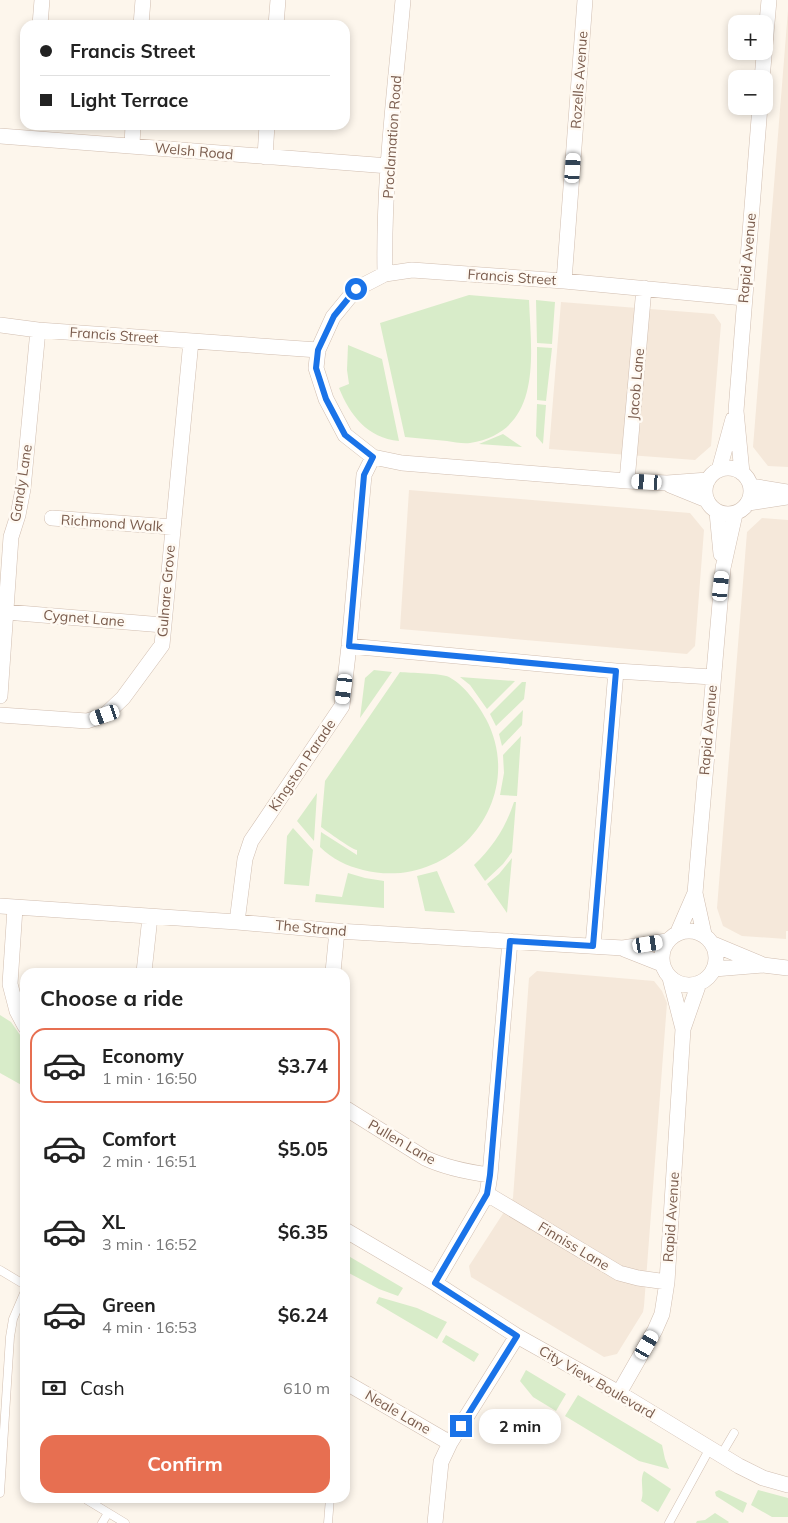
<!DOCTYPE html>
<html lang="en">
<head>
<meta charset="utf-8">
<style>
  :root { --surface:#fff; --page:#f6f6f6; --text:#222; --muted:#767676; --line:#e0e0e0; --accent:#e76f51 }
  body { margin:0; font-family:Mulish,sans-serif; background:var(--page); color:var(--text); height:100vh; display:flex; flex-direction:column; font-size:19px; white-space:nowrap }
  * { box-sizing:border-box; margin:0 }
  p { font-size:16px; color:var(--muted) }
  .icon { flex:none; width:28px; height:28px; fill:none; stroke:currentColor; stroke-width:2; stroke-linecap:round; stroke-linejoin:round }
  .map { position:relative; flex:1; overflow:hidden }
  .sheet { position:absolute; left:20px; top:968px; width:330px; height:535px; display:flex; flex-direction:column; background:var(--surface); border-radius:15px; box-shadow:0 2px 8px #0003 }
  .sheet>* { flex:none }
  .banner { position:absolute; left:20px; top:20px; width:330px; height:110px; border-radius:15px; box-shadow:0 2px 8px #0003; display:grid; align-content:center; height:110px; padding:0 20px; background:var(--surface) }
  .fabs { position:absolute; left:728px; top:15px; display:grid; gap:10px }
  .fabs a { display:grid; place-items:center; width:45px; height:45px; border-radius:10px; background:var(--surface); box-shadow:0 2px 8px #0003; font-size:25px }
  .end { position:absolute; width:22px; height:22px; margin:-11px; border:6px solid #1a73e8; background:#fff; box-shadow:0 0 0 2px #fff }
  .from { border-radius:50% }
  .bubble { position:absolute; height:35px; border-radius:15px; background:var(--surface); box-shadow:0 2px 8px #0003; font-size:16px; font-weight:700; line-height:35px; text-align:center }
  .car { position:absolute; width:15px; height:30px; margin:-15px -8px; border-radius:6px; box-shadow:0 0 4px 1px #0007; background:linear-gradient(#fff 24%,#345 0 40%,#fff 0 76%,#345 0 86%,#fff 0) }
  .banner b { display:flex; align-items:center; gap:18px; height:48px; font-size:19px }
  .banner b+b { border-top:1px solid var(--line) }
  .banner i { width:12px; height:12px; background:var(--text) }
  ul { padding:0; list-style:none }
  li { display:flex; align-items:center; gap:15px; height:75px; margin:0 10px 8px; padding:0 10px; border:2px solid transparent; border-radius:15px }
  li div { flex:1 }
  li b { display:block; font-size:19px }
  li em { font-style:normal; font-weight:700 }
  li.selected { border-color:var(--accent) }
  li>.icon { width:45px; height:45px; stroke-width:1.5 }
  h2 { padding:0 20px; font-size:22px; line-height:60px }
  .pay { display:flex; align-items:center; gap:12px; height:55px; padding:0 20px; font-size:19px }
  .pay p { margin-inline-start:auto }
  .button { display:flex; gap:10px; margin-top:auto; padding:10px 20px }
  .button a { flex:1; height:58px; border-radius:15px; background:var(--accent); color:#fff; font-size:20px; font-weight:700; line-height:58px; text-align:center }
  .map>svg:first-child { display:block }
  .residential { fill:#f5e8da }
  .green { fill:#d8ecc9 }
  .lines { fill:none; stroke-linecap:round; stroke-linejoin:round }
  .lane-casing { stroke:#d1beb0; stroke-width:9 }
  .street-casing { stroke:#d1beb0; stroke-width:16 }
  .lane { stroke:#fff; stroke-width:8 }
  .street { stroke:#fff; stroke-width:15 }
  .route { stroke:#1a73e8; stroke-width:6 }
  .labels { text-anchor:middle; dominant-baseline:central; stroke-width:5; stroke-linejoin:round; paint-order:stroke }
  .street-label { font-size:14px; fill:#7a5c4d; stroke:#fffaf3 }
</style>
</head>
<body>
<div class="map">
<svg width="788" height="1523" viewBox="0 0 788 1523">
  <rect width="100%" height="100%" fill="#fdf6ec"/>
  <!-- residential -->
  <path class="residential" d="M788,10V467L768,466L753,447Z
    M561,302L714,314L721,324L711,446L695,460L549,449Z
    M409,490L690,513L704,530L695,646L687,654L400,629Z
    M762,518L788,520V931H786V939L742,936L723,926L717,908L747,532Z
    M537,971L654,981L662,991L667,1003L644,1306L643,1312L617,1354L604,1357L471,1277L469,1266L513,1198L529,978Z"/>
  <!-- green -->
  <path class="green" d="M469,295L529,300C531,354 544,431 470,443C463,444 454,442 447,441C433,440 419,438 405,437L380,323Z
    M536,300L555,302L552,344L537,343Z
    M348,345L382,359L399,441C367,438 350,415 339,388L349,384L347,370Z
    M537,347L552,348L546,401L537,400Z
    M537,404L546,405L543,444L536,436Z
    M503,434L522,447L479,444Z
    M374,670L392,672L360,718L365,678Z
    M400,672C410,673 441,673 449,677C464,685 478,704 486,719C529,801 451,892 363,870C347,866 332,859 320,847L321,832L357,855V850C351,849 328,832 321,827L325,781Z
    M460,677L515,681L487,709L470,685Z
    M522,682H526L524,699L496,726L490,714Z
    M523,710L522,725L502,746L499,734Z
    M521,736L517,796L500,795L504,773L503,755Z
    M317,793L314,841L297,821Z
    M514,802H516L512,852L503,864L485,881L474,865C493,847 506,827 514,802Z
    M293,828L313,850L309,886L284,884L287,836Z
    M512,858L507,913L487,884L499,874Z
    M437,871L455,913L425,911L417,876Z
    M348,873L365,878L384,881V908L315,902L316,894L342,897Z
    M0,1015L11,1022L25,1042V1087L0,1073Z
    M345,1254L403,1288L398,1296L379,1289L345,1271Z
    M379,1297L417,1308L447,1322L437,1339L376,1303Z
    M446,1335L479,1354L474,1362L442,1342Z
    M526,1370L566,1394L556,1411L533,1397L520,1381Z
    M578,1395L662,1445L665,1459L669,1469L639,1461L565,1416Z
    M644,1471L671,1489L658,1512L641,1501C645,1491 639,1481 644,1471Z
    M719,1490L747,1503L743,1513L716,1496L715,1492Z
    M758,1490L788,1498V1517H772L751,1505Z
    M715,1513L729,1522L728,1523H696L697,1521L705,1520Z"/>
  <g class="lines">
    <!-- lane casing -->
    <g class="lane-casing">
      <path id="lane" d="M0,1270L25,1285
        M721,1455L734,1433
        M0,1493L10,1337L13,1319L25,1291
        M87,1500L125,1523
        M102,1523L108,1513
        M328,1523L330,1498
        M669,1523L710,1448"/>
    </g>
    <!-- street casing -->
    <g class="street-casing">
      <path id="street" d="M40,25L42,0
        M141,25L143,0
        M276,25L278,0
        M762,79L769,0
        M0,136L389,166
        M132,145L133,125
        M265,157L267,125
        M385,274C383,183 395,91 403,0
        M564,281L585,0
        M0,325L38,330L318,350
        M705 491a23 23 0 1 1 46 0a23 23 0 1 1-46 0Z
        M719,470L733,419
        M742,473L736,411L760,106
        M708,480L667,483L627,481L402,463L373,457L345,435L326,399L316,368L318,350L333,317L356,289L385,274L412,270L564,281L744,298
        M627,481L644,288
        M670,485L707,500
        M751,486L788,492
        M748,503L788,497
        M717,512L721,554
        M52,518L172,527
        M6,612L163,625
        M349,646L616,671L712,677
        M0,696L11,537L18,515L23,489L38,330
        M0,715L87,721L105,715L123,698L162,645L191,341
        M0,906L237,922L337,931L623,948L667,941
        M15,908L10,984L17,1011L25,1026
        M237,922L245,859L251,841L342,706L349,646L364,475L373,457
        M662 958a27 27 0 1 1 54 0a27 27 0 1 1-54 0Z
        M678,932L695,893
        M704,934L695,893L723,568L735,514
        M713,944L761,964
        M593,946L616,671
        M624,949L662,964
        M714,969L763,965L788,968
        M144,972L150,917
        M333,972L337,931
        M670,978L683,1029
        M345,1108L425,1158C446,1168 467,1172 490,1175
        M487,1194L619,1273L638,1278L667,1282
        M345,1230L435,1283L517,1336L619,1393L739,1466L763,1478L788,1485
        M435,1283L487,1194L490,1175L510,941
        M345,1382L450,1443
        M619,1393L655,1330L662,1314L667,1282L683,1029L699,983
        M435,1523L441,1462L450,1443L517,1336"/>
    </g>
    <!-- lane -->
    <use href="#lane" class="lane"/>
    <!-- street -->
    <use href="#street" class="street"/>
  </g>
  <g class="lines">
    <!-- route -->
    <path class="route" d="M356,289L334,316L318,350L316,368L326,399L345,435L373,457L364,475L349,646L616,671L593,946L510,941L490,1175L487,1194L435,1283L517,1336L461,1426"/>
  </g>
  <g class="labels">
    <!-- street labels -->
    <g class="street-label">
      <text transform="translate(579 80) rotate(-86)">Rozells Avenue</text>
      <text transform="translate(392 137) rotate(-86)">Proclamation Road</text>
      <text transform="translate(194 151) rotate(5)">Welsh Road</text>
      <text transform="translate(747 258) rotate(-85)">Rapid Avenue</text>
      <text transform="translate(512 277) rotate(4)">Francis Street</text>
      <text transform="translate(114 335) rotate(4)">Francis Street</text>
      <text transform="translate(636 384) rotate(-85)">Jacob Lane</text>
      <text transform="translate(21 483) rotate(-81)">Gandy Lane</text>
      <text transform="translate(112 523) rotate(4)">Richmond Walk</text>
      <text transform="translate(166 591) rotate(-85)">Gulnare Grove</text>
      <text transform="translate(84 618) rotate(5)">Cygnet Lane</text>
      <text transform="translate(708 730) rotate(-85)">Rapid Avenue</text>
      <text transform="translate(302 765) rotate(-56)">Kingston Parade</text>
      <text transform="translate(311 928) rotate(5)">The Strand</text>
      <text transform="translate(402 1142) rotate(30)">Pullen Lane</text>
      <text transform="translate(671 1217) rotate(-86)">Rapid Avenue</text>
      <text transform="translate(574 1246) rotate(31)">Finniss Lane</text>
      <text transform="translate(597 1382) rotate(30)">City View Boulevard</text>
      <text transform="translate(398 1412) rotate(30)">Neale Lane</text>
    </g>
  </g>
</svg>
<div class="fabs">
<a>+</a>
<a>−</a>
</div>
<i class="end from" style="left:356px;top:289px"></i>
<i class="end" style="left:461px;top:1426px"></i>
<div class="bubble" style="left:479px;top:1409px;width:82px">2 min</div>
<i class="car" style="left:573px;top:168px;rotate:4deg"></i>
<i class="car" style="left:647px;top:482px;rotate:273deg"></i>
<i class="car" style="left:721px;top:586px;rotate:6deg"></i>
<i class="car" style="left:344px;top:689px;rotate:187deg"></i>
<i class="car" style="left:105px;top:715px;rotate:251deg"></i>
<i class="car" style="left:648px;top:944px;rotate:81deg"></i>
<i class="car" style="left:647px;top:1345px;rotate:30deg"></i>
<div class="banner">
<b><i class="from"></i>Francis Street</b>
<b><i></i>Light Terrace</b>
</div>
<section class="sheet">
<h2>Choose a ride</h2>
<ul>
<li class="selected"><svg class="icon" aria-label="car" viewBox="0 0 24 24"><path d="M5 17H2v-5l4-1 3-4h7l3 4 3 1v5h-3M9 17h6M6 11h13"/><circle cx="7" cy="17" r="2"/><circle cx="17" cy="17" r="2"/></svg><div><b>Economy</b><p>1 min · 16:50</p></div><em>$3.74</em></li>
<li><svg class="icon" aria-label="car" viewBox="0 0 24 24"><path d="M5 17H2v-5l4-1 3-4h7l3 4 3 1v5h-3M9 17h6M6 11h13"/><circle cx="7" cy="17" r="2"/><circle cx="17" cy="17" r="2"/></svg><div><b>Comfort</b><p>2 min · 16:51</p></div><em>$5.05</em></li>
<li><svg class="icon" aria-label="car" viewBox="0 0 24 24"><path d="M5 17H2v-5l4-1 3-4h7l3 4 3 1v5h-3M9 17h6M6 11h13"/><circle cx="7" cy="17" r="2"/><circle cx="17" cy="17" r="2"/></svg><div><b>XL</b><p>3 min · 16:52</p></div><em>$6.35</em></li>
<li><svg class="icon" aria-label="car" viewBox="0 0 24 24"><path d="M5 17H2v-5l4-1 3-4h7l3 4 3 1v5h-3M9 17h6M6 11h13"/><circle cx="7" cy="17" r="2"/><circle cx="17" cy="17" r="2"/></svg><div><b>Green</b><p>4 min · 16:53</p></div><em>$6.24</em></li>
</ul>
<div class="pay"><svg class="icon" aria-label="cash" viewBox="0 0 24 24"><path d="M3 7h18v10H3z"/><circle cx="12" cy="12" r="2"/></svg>Cash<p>610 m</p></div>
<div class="button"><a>Confirm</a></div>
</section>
</div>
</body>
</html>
